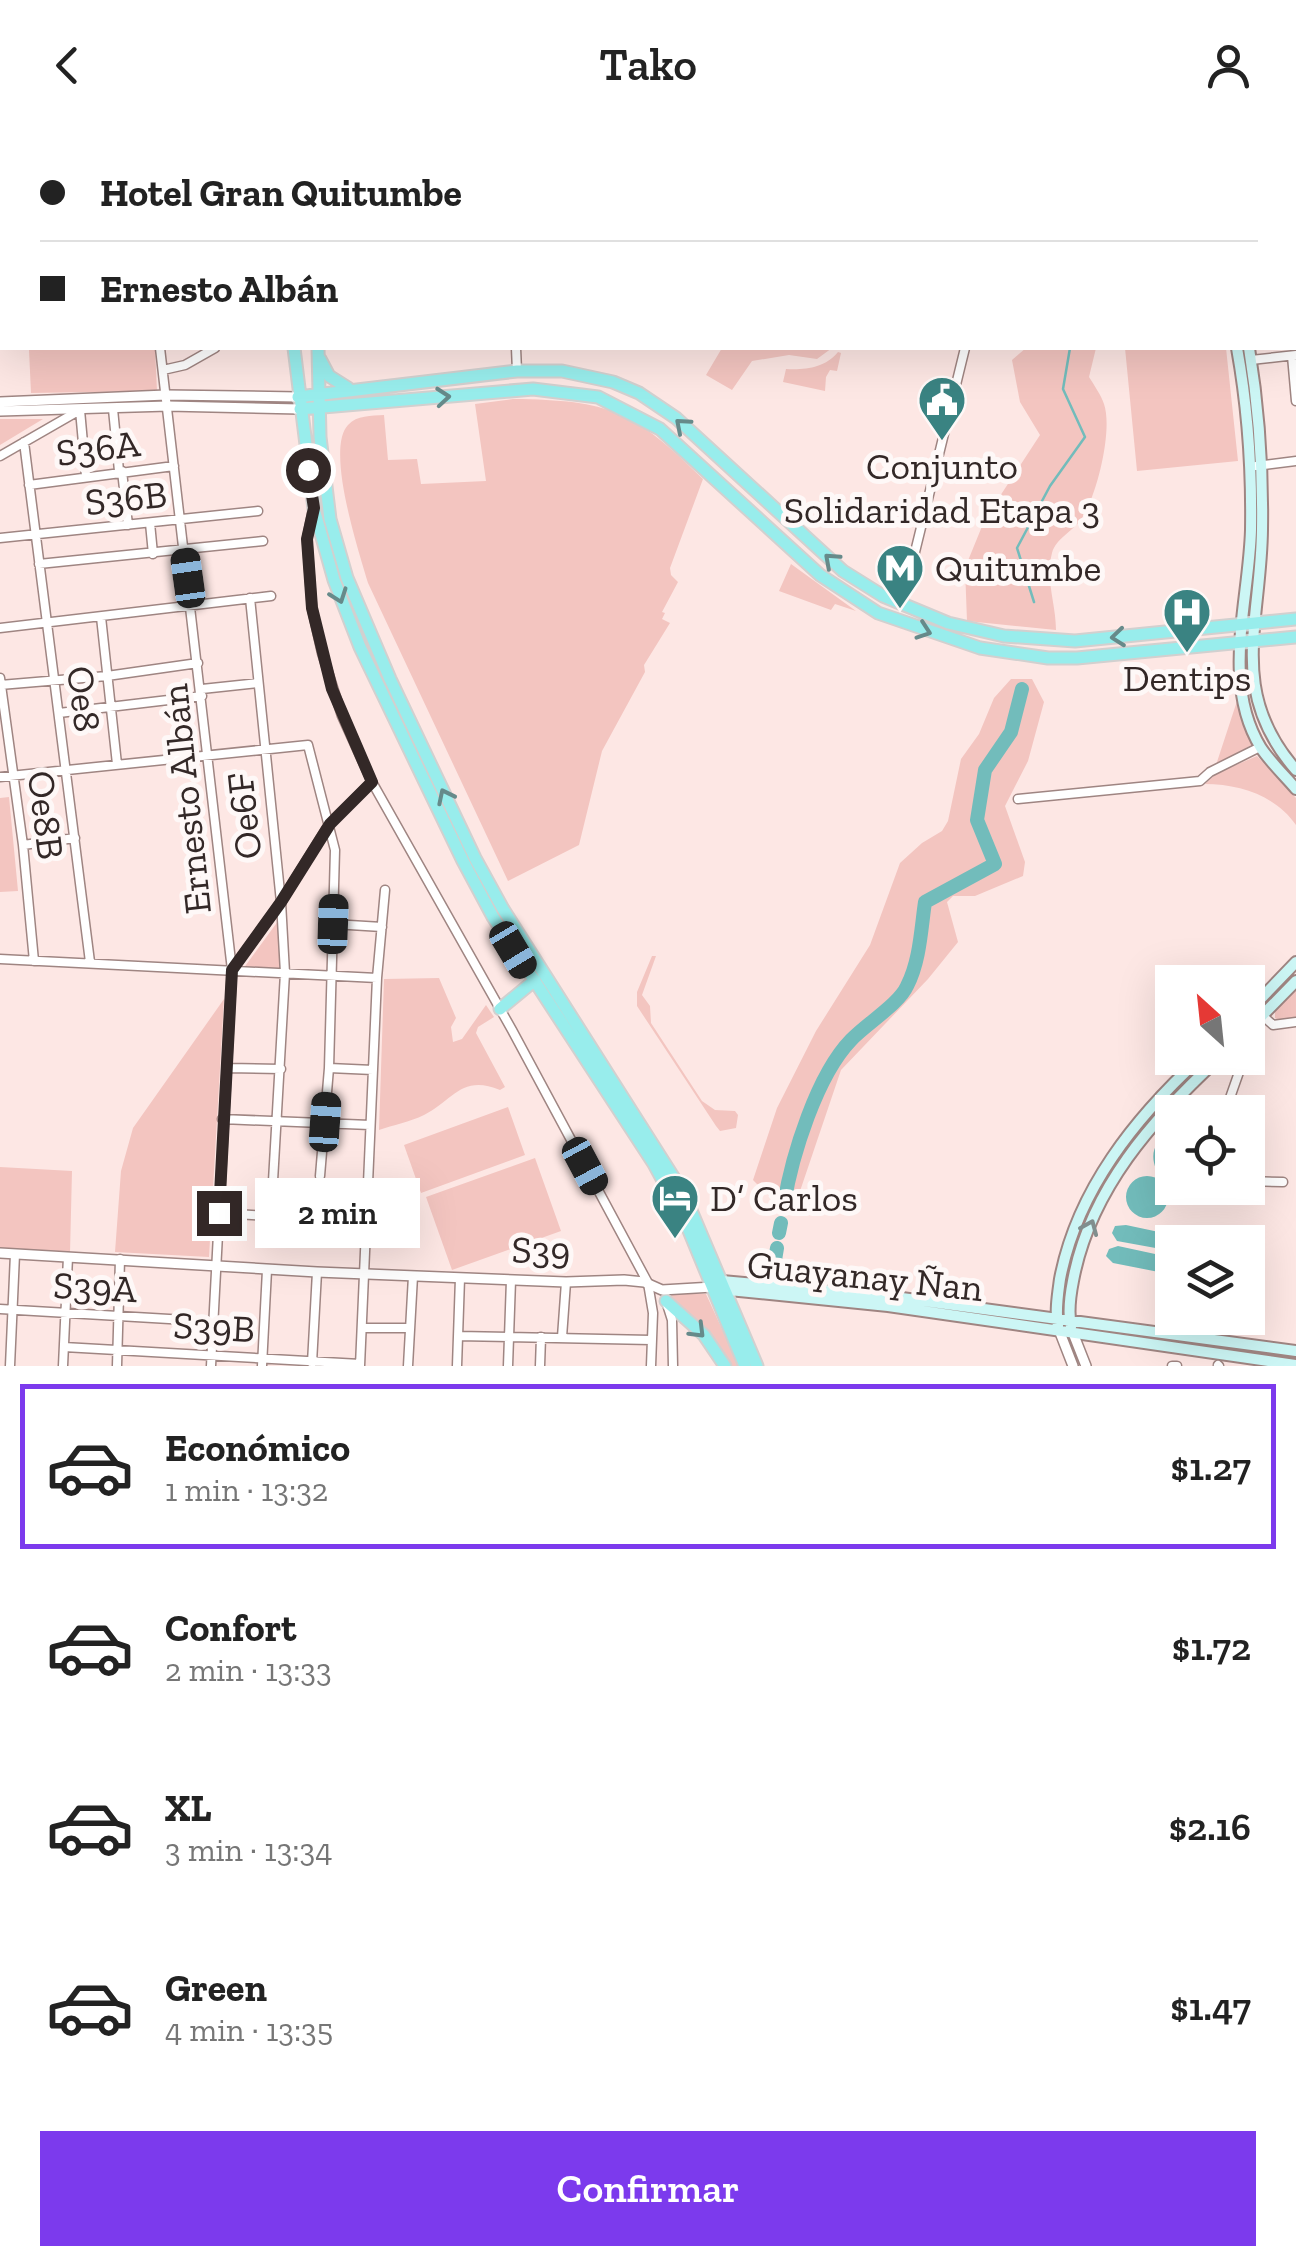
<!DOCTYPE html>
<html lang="es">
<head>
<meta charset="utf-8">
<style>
  :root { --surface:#fff; --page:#f6f6f6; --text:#222; --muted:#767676; --line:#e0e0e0; --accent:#7c3aed }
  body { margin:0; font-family:"Zilla Slab",serif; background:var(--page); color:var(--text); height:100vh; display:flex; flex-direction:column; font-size:38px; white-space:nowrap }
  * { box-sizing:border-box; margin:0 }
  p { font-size:32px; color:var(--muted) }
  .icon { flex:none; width:55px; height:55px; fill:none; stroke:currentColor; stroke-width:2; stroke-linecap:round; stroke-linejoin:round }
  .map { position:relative; height:1236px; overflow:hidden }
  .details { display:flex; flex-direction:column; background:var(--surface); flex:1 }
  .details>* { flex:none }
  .guide { position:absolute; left:0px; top:0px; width:1298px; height:220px; box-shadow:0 10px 40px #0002; display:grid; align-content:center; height:220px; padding:0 40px; background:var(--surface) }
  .needle { width:65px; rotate:333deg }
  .fabs { position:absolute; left:1155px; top:835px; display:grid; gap:20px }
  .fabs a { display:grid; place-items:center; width:110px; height:110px; border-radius:0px; background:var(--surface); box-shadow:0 10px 40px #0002; font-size:50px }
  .end { position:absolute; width:45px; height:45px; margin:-22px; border:12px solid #332827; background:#fff; box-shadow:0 0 0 5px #fff }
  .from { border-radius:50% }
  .bubble { position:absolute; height:70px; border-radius:0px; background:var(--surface); box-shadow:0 10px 40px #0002; font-size:32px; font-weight:600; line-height:70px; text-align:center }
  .car { position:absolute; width:30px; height:60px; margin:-30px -15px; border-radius:12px; box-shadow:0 0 8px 2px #0007; background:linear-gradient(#222 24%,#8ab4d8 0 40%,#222 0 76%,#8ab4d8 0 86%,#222 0) }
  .guide b { display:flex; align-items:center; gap:35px; height:95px; font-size:38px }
  .guide b+b { border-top:2px solid var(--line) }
  .guide i { width:25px; height:25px; background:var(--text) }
  ul { padding:18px 0 0; list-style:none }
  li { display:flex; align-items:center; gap:30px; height:165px; margin:0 20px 15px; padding:0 20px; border:5px solid transparent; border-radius:0px }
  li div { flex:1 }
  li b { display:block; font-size:38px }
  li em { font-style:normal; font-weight:600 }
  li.active { border-color:var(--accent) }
  li>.icon { width:90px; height:90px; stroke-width:1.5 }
  .button { display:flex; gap:20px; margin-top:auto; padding:20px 40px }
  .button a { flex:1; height:115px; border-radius:0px; background:var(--accent); color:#fff; font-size:40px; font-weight:600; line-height:115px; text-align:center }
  header { display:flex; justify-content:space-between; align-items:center; height:130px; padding:0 40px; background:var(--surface); font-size:45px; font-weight:600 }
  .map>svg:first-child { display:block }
  .green { fill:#f3c5c0 }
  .water { fill:#72bcbb }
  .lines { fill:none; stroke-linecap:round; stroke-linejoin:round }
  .stream { stroke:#72bcbb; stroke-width:2.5 }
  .river { stroke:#72bcbb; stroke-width:14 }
  .minor-casing { stroke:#9f8582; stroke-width:11 }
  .tertiary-casing { stroke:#9f8582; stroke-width:12 }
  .secondary-casing { stroke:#9f8582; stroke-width:14 }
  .primary-casing { stroke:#d2d0cf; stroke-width:15 }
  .minor { stroke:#fff; stroke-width:8 }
  .tertiary { stroke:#fff; stroke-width:9 }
  .secondary { stroke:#ccf6f5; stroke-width:10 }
  .primary { stroke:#98edec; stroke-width:11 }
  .oneway { stroke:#668a8a }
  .oneway2 { stroke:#808f8e }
  .route { stroke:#332827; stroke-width:12 }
  .labels { text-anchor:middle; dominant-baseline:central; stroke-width:10; stroke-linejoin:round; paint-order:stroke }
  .street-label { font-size:38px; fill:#332827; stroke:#fef8f7 }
  .poi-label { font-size:38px; fill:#332827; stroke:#fef8f7 }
</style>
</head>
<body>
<header><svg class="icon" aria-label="back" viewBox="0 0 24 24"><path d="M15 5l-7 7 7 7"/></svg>Tako<svg class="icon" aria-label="person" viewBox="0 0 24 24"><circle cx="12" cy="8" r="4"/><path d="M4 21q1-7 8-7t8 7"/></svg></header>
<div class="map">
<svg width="1296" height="1236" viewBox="0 0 1296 1236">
  <rect width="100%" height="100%" fill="#fde7e4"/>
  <!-- green -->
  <path class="green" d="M42,218H155L157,261L31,263L29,220Z
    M722,218H832L817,229L789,225L752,231L732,260L706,245Z
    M1026,218H1096L1089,247C1094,255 1101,265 1104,274C1113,300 1097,365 1082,388C1074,401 1056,408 1052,423C1045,449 1056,474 1056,500L967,491L965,438L985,389L1040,305L1020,272L1012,230Z
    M1125,218H1226L1238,331L1137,341Z
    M838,222L841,223L837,241L830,240L826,247L825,261L783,252L786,239C805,240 825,238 838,222Z
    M513,269C610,270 634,281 703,349L670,438L671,445L678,452L662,482L665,483L662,489L670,493L644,535L645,542L602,621L579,715L508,751L368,453C359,422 325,319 348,295C357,285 371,286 384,285L388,330L417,329L421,354L486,351L475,274Z
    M0,289H43L0,315Z
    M791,434L856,481L835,474L831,480L779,461Z
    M1011,549H1032L1044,572L1028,631L1005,676L1025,732L1023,746L975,766H953L947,772L958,812L928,849L841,940L798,1067L792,1072L771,1068L753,1050L777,978L816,901L870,815L900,733L922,713L942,701L948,691L961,629L979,604L994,568Z
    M1239,565L1253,614L1216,635Z
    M1257,626L1296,668V695C1276,666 1240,654 1205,654L1217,643Z
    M9,667L18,761L0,762V668Z
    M281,787V840L243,839Z
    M652,826H656L642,865L650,876L651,893L702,971L715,980L735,981L738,985L736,998L720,1001L716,996L637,876V862Z
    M439,848L456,888L451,897L453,912L462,909L486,875L494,887L478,897L476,903L505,957L500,960C462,944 453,970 424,985C410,992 393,995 379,1000L384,849Z
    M1296,858V888L1280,891L1275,888V881Z
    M224,869L209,1127L115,1122L121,1041L133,998Z
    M508,977L525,1025L421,1063L404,1015Z
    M535,1028L561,1101L452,1140L426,1067Z
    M0,1037L72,1041L70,1123L0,1120Z
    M666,1163L706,1164L739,1236H728Z"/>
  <!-- water -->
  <path class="water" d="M1172,1005V1048L1156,1039C1149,1022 1156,1009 1172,1005Z
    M1126 1067a21 21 0 1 1 42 0a21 21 0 1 1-42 0Z
    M1126,1095L1173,1105L1177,1112H1172V1121L1117,1111L1112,1103L1115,1096Z
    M1118,1116L1169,1127L1172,1142L1169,1144L1113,1133L1106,1126L1109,1119Z"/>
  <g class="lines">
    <!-- stream -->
    <path class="stream" d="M1142,2V0
      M1034,472L1017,418L1050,356L1085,307L1063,259L1070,218"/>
    <!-- river -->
    <path class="river" d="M784,1074C792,1025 817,945 851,910C866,894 899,874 907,856C920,831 921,799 925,772L995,734L977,690L985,640L1011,602L1022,559
      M779,1103L781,1093
      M775,1130L777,1118"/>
    <!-- minor casing -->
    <g class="minor-casing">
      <path id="minor" d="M144,0V2
        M211,0V2
        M569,0L571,2
        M719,0L721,2
        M42,2L44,0
        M529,2L530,0
        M743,2L745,0
        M0,42H2
        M0,113H2
        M0,183H2
        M1295,186L1296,185
        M160,218L232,840L211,1236
        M516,218L517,241
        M1292,226L1296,271
        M1251,230L1296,225
        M163,240L185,235L215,218
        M113,279L119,341
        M80,280L86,346
        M24,312L90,832
        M0,326L80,280
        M1256,336L1296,331
        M122,341L128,395
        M29,355L174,336
        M313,379L307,409L312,478L322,523L342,586L372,652L512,900L648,1153L653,1183L651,1236
        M150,393L153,424
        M0,408L258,381
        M39,434L263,411
        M902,475L965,218
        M101,487L117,634
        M0,498L271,466
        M0,548L23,715L34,831
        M0,555L107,546L198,533
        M202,559L258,553
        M59,583L202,566
        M0,647L308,615L335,720L329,938L320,1046
        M1018,669L1200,651L1210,642L1260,617
        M23,715L75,708
        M333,794L382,797
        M0,829L377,848
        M232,840L281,772L330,693L372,652
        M1263,886L1273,895L1296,892
        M227,938L281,939
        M329,938L373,940
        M1225,982L1244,928
        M222,989L370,995
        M1248,1051L1283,1052
        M219,1083L271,1086L285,843L281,772L250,468
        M666,1171L672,1190L673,1236
        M0,1179L186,1190
        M362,1198H410
        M458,1206L651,1210
        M562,1207L566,1152
        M64,1217L360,1234
        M312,1233L317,1142
        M1218,1235L1219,1236
        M10,1236L15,1124
        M63,1236L68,1127
        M117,1236L120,1129
        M262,1236L267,1140
        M360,1236L377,848L385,760
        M408,1236L413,1146
        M457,1236L460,1148
        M508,1236L511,1150
        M540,1236L541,1207
        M1172,1236H1177"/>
    </g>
    <!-- tertiary casing -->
    <g class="tertiary-casing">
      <path id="tertiary" d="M0,272L166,265L298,267
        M0,281L168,276L300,279
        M0,1123L317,1142L566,1152L624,1150L644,1152L662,1160L713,1157
        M1059,1200L1073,1236
        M1073,1203L1086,1236"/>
    </g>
    <!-- secondary casing -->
    <g class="secondary-casing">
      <path id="secondary" d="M1200,0V2
        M1212,0V2
        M1237,218C1248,279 1252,338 1251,400C1249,471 1221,553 1261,618C1271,633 1285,646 1296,659
        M1249,218C1259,279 1263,338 1262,400C1261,493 1227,561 1296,640
        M1248,882L1296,832
        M1248,900L1296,851
        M717,1154L722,1151L887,1166L1296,1221
        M719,1159L888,1176L1296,1235
        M1058,1196C1055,1181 1058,1164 1060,1149C1077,1060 1135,988 1200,928
        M1071,1197C1068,1183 1070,1166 1073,1151C1090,1059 1153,989 1219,928"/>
    </g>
    <!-- primary casing -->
    <g class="primary-casing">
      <path id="primary" d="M278,0V2
        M302,0L303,2
        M294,218L314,379L334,450L360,517L463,731L493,787L654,1034L685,1091L745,1236
        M318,218L320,307L330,389L347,448L390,549L475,728L503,779L684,1064L757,1236
        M320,229L329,246L348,258
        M298,267L517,241H562L613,252L639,263L676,288L843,441L883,466L948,493L1004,506L1075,511L1296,489
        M300,279L533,259L598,267L660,299L820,445L878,483L980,518L1048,528H1077L1296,507
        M500,879L535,850
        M666,1171L704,1205L725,1236"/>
    </g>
    <!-- minor -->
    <use href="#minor" class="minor"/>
    <!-- tertiary -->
    <use href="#tertiary" class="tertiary"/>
    <!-- secondary -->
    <use href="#secondary" class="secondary"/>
    <!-- primary -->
    <use href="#primary" class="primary"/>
  </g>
  <!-- one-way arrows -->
  <defs><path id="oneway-chevron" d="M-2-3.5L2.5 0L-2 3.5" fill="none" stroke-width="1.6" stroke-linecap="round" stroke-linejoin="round" transform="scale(2.5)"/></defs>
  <g class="oneway">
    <use href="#oneway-chevron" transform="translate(443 267) rotate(-5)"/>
    <use href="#oneway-chevron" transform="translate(682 295) rotate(-139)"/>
    <use href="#oneway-chevron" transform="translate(831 430) rotate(-138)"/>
    <use href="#oneway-chevron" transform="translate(339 466) rotate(70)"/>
    <use href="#oneway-chevron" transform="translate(924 501) rotate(19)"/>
    <use href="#oneway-chevron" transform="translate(1118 507) rotate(174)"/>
    <use href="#oneway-chevron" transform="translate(445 666) rotate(-116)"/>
    <use href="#oneway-chevron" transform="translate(698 1201) rotate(45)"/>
  </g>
  <use class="oneway2" href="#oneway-chevron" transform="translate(1090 1097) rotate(-67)"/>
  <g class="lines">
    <!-- route -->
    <path class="route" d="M219,1083L232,840L281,772L330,694L372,652L332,559L312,478L307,409L314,378L308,340"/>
  </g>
  <!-- icons -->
  <defs>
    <g id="civic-pin" transform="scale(2.5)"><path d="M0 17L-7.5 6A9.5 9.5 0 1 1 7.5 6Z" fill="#3a8382" stroke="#fef8f7"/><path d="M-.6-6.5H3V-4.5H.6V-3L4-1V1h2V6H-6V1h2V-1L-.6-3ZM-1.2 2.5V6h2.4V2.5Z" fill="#fff"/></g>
    <g id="metro-pin" transform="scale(2.5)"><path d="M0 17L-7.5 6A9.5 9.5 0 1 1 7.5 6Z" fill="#3a8382" stroke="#fef8f7"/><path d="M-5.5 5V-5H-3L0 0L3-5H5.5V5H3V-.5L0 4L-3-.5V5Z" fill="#fff"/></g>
    <g id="hospital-pin" transform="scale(2.5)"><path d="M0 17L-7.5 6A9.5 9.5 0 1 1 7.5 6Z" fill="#3a8382" stroke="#fef8f7"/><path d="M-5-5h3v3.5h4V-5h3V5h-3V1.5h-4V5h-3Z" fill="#fff"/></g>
    <g id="hotel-pin" transform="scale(2.5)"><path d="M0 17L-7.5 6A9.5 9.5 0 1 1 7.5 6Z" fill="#3a8382" stroke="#fef8f7"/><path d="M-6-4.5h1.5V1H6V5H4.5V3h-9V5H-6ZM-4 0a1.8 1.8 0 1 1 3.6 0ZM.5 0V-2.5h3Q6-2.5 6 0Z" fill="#fff"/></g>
  </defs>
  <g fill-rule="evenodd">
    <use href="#civic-pin" x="942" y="270"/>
    <use href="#metro-pin" x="900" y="438"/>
    <use href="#hospital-pin" x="1187" y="482"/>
    <use href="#hotel-pin" x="675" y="1068"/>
  </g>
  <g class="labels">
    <!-- street labels -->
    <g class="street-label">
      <text transform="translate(98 318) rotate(-7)">S36A</text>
      <text transform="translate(126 368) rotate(-6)">S36B</text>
      <text transform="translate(84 569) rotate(83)">Oe8</text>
      <text transform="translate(186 669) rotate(-96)">Ernesto Albán</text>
      <text transform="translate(46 685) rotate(83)">Oe8B</text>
      <text transform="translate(244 686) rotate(-96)">Oe6F</text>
      <text transform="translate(541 1120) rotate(1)">S39</text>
      <text transform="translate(865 1146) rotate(6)">Guayanay Ñan</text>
      <text transform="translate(95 1157) rotate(3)">S39A</text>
      <text transform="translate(214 1197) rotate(3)">S39B</text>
    </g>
    <!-- poi labels -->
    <g class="poi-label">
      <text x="942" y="336">Conjunto<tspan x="942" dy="44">Solidaridad Etapa 3</tspan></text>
      <text x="935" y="438" text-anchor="start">Quitumbe</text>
      <text x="1187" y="548">Dentips</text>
      <text x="710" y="1068" text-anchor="start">D’ Carlos</text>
    </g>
  </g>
</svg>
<div class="fabs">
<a><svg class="needle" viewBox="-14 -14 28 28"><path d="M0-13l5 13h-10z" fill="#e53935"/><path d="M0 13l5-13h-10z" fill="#767676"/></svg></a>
<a><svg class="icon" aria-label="locate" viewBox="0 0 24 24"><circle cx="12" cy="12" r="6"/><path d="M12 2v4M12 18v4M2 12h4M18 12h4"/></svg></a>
<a><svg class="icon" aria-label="layers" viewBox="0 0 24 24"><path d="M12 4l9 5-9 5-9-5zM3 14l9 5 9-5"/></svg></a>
</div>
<i class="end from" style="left:308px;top:340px"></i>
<i class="end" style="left:219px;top:1083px"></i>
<div class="bubble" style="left:255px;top:1048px;width:165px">2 min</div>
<i class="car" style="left:188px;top:448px;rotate:352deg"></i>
<i class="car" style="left:333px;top:794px;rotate:2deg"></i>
<i class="car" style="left:513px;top:820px;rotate:149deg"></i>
<i class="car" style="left:325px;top:992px;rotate:4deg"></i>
<i class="car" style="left:585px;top:1036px;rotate:152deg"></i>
<div class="guide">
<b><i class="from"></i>Hotel Gran Quitumbe</b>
<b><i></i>Ernesto Albán</b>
</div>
</div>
<section class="details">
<ul>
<li class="active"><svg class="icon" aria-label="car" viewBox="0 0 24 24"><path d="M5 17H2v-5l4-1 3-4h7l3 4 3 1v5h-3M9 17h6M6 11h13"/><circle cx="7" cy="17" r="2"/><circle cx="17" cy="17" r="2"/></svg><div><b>Económico</b><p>1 min · 13:32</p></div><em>$1.27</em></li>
<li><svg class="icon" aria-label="car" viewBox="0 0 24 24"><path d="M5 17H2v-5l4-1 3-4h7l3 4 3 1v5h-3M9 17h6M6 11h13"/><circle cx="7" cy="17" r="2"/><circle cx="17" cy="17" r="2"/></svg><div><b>Confort</b><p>2 min · 13:33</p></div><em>$1.72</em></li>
<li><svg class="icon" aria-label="car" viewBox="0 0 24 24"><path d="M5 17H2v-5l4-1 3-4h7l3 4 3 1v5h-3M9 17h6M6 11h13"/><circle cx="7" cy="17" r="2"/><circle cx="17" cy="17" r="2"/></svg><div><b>XL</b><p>3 min · 13:34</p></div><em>$2.16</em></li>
<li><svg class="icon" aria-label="car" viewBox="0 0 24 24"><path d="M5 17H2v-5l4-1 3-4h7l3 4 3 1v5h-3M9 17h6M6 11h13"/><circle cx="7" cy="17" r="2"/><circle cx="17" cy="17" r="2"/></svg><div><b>Green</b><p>4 min · 13:35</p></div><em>$1.47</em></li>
</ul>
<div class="button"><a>Confirmar</a></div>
</section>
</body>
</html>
